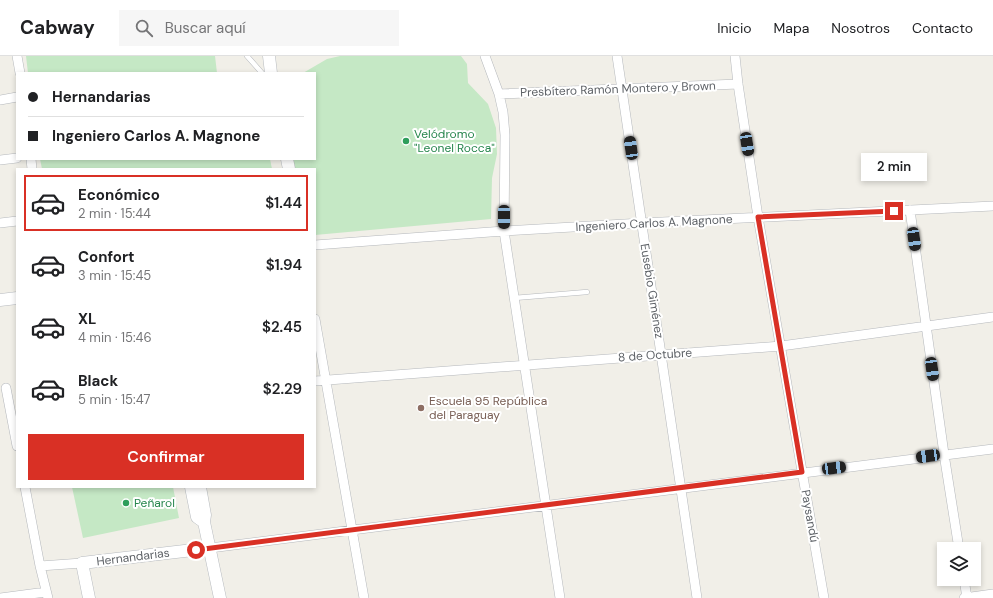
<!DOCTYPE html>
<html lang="es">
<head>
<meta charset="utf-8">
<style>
  :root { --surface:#fff; --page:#f6f6f6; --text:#202124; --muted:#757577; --line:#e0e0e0; --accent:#d93025 }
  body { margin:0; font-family:"DM Sans",sans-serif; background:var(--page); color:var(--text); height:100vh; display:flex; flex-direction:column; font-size:15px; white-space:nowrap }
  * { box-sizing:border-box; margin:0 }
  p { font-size:13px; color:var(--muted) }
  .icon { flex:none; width:22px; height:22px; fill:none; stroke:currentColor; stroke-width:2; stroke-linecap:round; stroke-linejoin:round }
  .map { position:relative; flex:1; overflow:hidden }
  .side { position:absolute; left:16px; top:112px; width:300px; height:320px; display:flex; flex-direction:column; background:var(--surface); border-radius:0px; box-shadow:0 2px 6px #0003 }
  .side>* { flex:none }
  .top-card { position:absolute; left:16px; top:16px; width:300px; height:88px; border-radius:0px; box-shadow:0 2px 6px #0003; display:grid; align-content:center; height:88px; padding:0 12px; background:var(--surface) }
  .fabs { position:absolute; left:937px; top:486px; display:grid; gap:8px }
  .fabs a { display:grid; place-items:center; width:44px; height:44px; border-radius:0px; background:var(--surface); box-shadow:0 2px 6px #0003; font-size:20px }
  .end { position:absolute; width:18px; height:18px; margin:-9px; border:5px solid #d93025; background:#fff; box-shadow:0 0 0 2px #fff }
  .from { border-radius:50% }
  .bubble { position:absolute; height:28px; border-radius:0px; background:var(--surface); box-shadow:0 2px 6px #0003; font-size:13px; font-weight:600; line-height:28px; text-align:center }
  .car { position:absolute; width:12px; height:24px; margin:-12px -6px; border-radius:5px; box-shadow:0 0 3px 1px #0007; background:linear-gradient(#222 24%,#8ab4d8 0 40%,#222 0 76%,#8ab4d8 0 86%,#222 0) }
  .top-card b { display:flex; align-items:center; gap:14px; height:38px; font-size:15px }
  .top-card b+b { border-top:1px solid var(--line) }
  .top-card i { width:10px; height:10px; background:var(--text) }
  ul { padding:7px 0 0; list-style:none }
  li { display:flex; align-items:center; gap:12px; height:56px; margin:0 8px 6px; padding:0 4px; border:2px solid transparent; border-radius:0px }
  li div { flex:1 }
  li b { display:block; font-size:15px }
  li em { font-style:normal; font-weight:600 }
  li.on { border-color:var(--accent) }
  li>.icon { width:36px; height:36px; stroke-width:1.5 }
  .primary-button { display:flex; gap:8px; margin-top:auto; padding:8px 12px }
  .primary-button a { flex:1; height:46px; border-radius:0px; background:var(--accent); color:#fff; font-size:16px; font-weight:600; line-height:46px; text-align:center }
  header { display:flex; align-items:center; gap:24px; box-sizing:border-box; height:56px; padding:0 20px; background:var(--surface); border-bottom:1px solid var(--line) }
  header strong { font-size:19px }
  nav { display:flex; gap:22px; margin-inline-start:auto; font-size:14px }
  .search { width:280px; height:36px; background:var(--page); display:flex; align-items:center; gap:10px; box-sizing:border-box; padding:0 14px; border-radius:0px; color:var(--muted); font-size:15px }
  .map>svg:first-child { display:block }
  .green { fill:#c5e8c5 }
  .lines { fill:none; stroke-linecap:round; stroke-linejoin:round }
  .lane-casing { stroke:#b5b8bc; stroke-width:5.5 }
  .street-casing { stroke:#b5b8bc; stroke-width:10 }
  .secondary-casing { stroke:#b6babf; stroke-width:13 }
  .lane { stroke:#fff; stroke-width:4.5 }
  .street { stroke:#fff; stroke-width:9 }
  .secondary { stroke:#fff; stroke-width:12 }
  .route { stroke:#d93025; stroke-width:5 }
  .leisure-dot { fill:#2e9e5b; stroke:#fff; stroke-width:1.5 }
  .education-dot { fill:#8d6e63; stroke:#fff; stroke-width:1.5 }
  .labels { text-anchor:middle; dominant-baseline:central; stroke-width:4; stroke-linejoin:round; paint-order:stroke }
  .street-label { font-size:12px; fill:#5f6368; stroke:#fff }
  .leisure-label { font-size:12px; fill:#27864d; stroke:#fff; text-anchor:start }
  .education-label { font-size:12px; fill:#785e54; stroke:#fff; text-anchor:start }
</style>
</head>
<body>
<header>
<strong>Cabway</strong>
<div class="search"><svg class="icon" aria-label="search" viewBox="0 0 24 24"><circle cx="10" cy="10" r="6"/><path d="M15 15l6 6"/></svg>Buscar aquí</div>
<nav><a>Inicio</a><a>Mapa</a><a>Nosotros</a><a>Contacto</a></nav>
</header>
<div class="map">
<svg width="993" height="542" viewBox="0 0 993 542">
  <rect width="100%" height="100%" fill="#f1efe8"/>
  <!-- green -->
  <path class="green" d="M26,0H215L217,17H28Z
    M340,0H461L467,8L468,27L488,48L496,72L497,98L492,122L491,163L315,179V113H294L291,103H315V17H303L327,3Z
    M40,103H270L272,113H42Z
    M72,431H173L179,462L83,482Z"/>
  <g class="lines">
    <!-- lane casing -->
    <g class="lane-casing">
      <path id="lane" d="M247,0L262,17
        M514,242L587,236"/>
    </g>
    <!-- street casing -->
    <g class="street-casing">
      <path id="street" d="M17,0L20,17
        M485,0L499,38L503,56L505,79L504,175L560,542
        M617,0L697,542
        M735,0L738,28L758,161L824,542
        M499,38L738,28
        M0,44L17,41
        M31,103L32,113
        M0,104L17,102
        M910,154L944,398L959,493
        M0,167L17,165
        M315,189L504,175L642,167L993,150
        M315,263L364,542
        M315,325L781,290L993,261
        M6,332L17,390
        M25,431L40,510L48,542
        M210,492L993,393
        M40,510L82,507
        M964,523L967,542
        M0,542L46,536
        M964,542L993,538"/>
    </g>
    <!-- secondary casing -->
    <g class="secondary-casing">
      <path id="secondary" d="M269,0L271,17
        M287,103L289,113
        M0,244L17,242
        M191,431L197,461L204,466
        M200,431L205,459L204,466L220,542
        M89,542L82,507L210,492"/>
    </g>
    <!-- lane -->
    <use href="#lane" class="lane"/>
    <!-- street -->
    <use href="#street" class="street"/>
    <!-- secondary -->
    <use href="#secondary" class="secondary"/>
  </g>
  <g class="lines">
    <!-- route -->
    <path class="route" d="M196,494L802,416L758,161L894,155"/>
  </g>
  <!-- markers -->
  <g class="leisure-dot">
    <circle cx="406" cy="85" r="4"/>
    <circle cx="126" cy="447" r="4"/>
  </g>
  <circle class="education-dot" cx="421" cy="352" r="4"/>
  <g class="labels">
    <!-- street labels -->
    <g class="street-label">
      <text transform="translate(618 33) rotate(-2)">Presbítero Ramón Montero y Brown</text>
      <text transform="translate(654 167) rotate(-3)">Ingeniero Carlos A. Magnone</text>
      <text transform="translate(652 235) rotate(81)">Eusebio Giménez</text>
      <text transform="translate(655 299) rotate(-4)">8 de Octubre</text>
      <text transform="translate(810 460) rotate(80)">Paysandú</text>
      <text transform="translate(133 501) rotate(-7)">Hernandarias</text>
    </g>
    <!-- leisure labels -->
    <g class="leisure-label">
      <text x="414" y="78">Velódromo<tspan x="414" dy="14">"Leonel Rocca"</tspan></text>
      <text x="134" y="447">Peñarol</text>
    </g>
    <!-- education labels -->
    <g class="education-label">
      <text x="429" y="345">Escuela 95 República<tspan x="429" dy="14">del Paraguay</tspan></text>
    </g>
  </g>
</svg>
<div class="fabs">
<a><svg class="icon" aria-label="layers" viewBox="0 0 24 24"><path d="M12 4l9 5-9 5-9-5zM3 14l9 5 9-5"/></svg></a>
</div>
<i class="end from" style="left:196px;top:494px"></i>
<i class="end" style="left:894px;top:155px"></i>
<div class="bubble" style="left:861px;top:97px;width:66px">2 min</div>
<i class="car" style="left:747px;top:88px;rotate:171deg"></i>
<i class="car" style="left:631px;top:92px;rotate:352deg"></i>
<i class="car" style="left:504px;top:161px;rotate:180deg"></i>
<i class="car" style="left:914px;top:183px;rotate:172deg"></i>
<i class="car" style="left:932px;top:313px;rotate:172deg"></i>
<i class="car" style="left:928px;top:400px;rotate:262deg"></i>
<i class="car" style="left:834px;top:412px;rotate:83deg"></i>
<div class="top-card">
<b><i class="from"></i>Hernandarias</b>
<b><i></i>Ingeniero Carlos A. Magnone</b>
</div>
<section class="side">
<ul>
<li class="on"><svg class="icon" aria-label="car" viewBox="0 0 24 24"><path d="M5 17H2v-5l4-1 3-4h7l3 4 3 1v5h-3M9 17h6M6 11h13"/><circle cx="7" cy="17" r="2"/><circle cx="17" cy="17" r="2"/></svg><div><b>Económico</b><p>2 min · 15:44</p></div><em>$1.44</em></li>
<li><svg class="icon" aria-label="car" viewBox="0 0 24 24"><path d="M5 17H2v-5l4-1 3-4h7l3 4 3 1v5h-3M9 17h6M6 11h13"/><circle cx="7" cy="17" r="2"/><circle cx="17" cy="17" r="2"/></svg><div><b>Confort</b><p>3 min · 15:45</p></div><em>$1.94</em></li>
<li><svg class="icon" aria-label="car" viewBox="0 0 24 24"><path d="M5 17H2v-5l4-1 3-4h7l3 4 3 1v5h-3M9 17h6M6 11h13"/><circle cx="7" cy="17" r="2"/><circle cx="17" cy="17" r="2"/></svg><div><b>XL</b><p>4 min · 15:46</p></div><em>$2.45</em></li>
<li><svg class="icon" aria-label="car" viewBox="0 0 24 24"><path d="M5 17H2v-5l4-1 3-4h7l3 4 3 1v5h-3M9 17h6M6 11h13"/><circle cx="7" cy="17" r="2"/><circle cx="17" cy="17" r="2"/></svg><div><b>Black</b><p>5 min · 15:47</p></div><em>$2.29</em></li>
</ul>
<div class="primary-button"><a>Confirmar</a></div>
</section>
</div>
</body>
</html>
